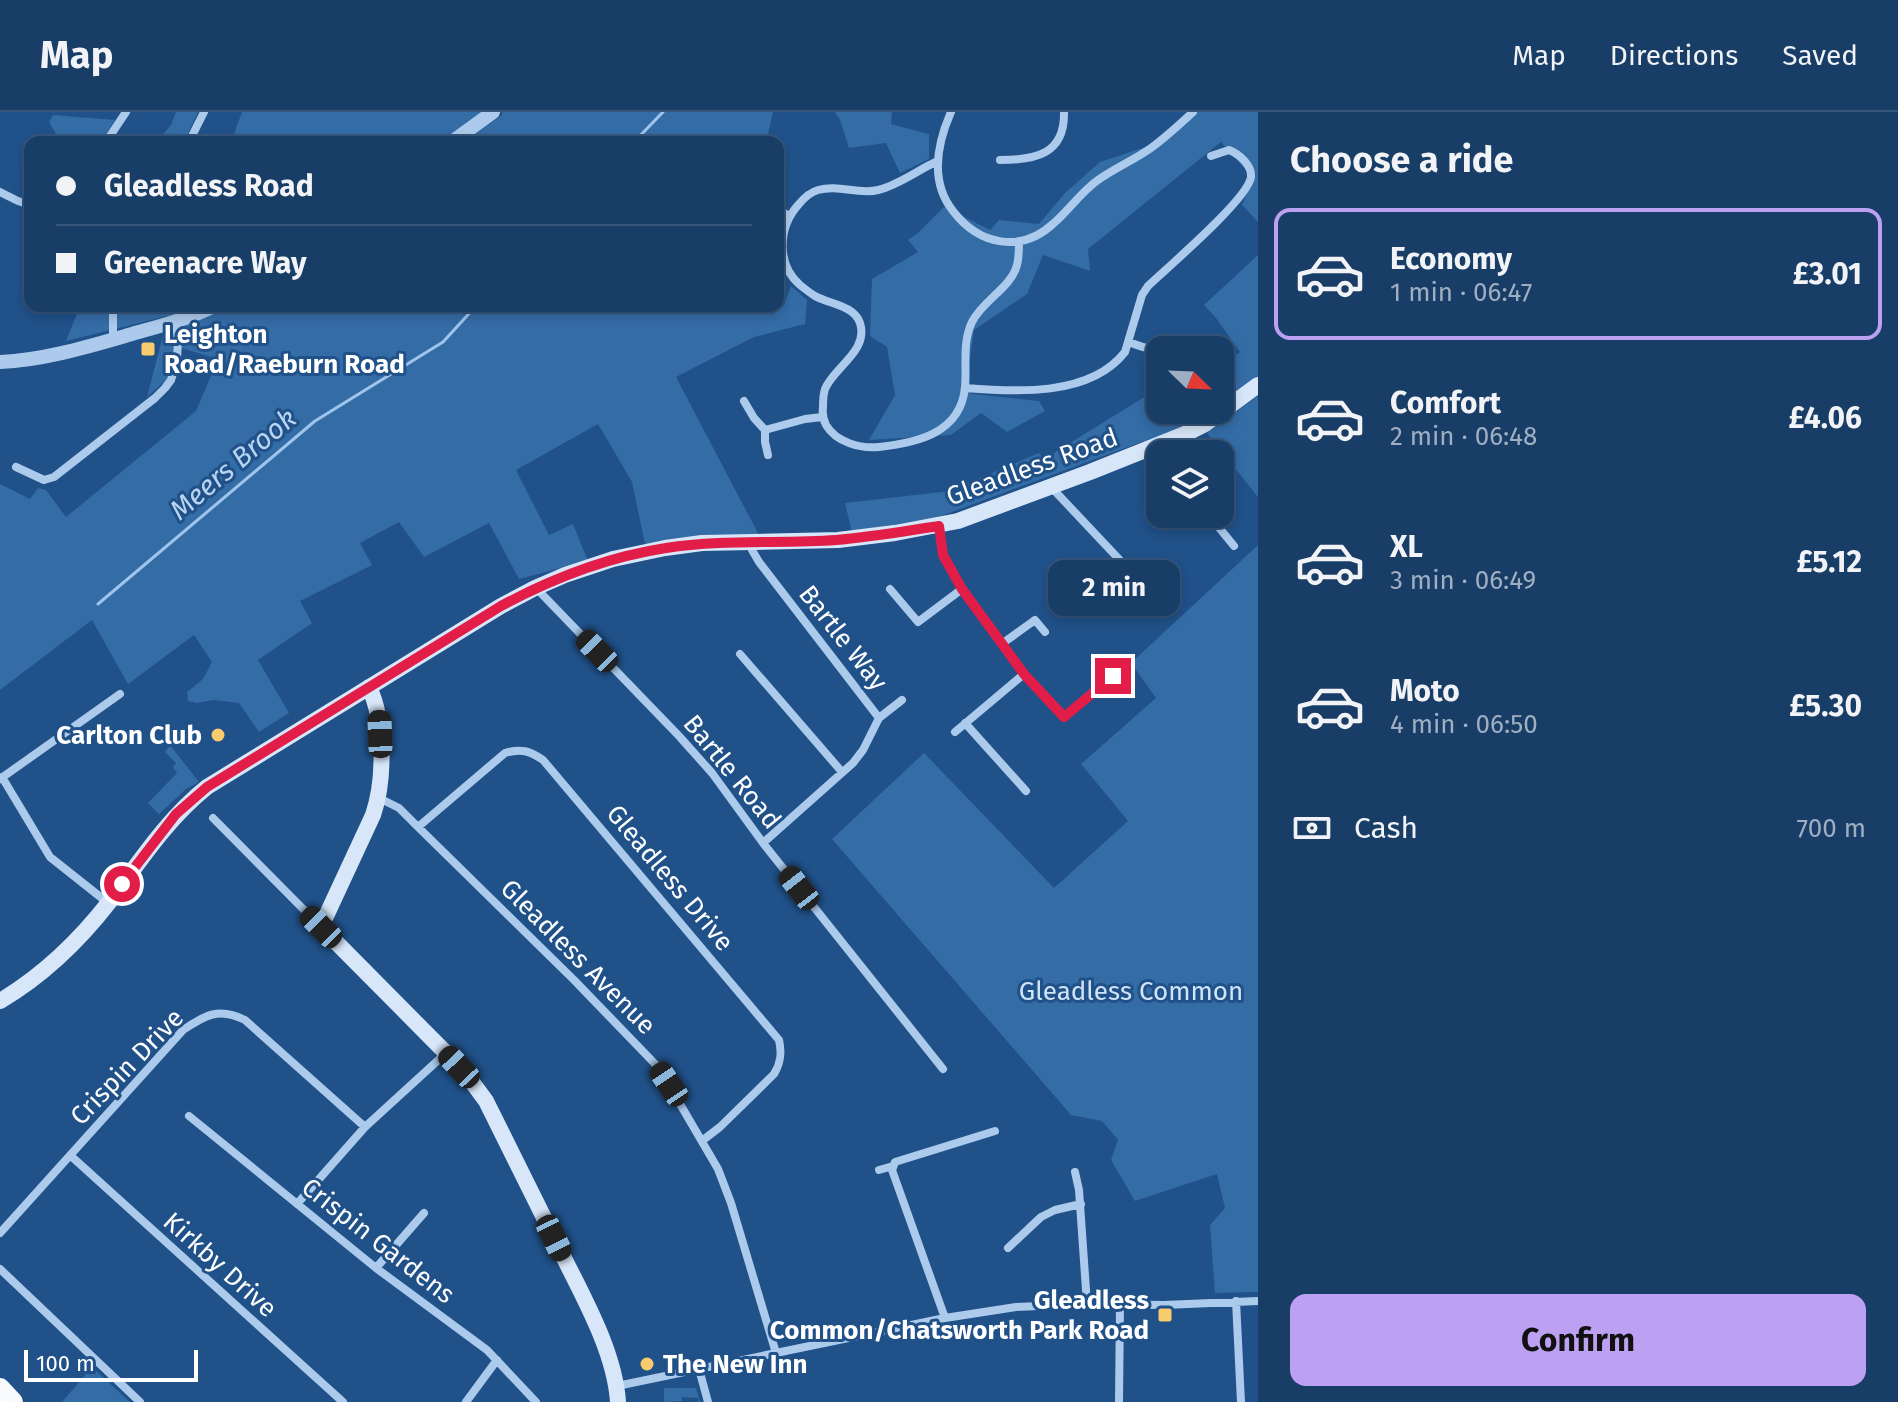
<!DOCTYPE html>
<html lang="en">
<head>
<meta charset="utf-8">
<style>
  :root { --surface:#183d67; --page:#21446d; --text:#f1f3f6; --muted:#9faec0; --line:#36567b; --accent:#bca0f2 }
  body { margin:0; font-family:"Fira Sans",sans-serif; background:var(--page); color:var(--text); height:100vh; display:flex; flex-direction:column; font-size:30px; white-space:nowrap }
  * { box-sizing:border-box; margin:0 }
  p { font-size:26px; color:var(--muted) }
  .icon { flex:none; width:44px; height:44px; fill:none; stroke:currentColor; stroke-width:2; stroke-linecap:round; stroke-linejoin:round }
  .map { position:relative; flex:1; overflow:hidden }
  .details { display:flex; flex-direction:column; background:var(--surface); width:640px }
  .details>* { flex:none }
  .banner { position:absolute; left:24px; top:24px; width:760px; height:176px; border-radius:16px; box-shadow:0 4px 12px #0003,0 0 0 2px var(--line); display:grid; align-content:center; height:176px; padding:0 32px; background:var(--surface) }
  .needle { width:52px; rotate:113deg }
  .fabs { position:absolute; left:1146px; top:224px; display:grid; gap:16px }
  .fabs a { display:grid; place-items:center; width:88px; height:88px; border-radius:16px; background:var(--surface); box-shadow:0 4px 12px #0003,0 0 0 2px var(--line); font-size:40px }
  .scale { position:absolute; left:24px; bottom:20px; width:174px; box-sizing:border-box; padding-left:8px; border:4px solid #fff; border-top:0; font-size:22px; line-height:28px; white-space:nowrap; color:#fff; -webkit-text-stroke:6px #205189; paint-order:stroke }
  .end { position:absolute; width:36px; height:36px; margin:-18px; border:10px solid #e11d48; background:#fff; box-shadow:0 0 0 4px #fff }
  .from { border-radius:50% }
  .bubble { position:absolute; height:56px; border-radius:16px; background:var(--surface); box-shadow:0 4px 12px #0003,0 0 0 2px var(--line); font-size:26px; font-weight:700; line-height:56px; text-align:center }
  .car { position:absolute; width:24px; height:48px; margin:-24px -12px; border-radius:10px; box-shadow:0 0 6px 2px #0007; background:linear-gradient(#222 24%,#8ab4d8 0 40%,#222 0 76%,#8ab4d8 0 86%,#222 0) }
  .banner b { display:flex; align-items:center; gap:28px; height:76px; font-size:30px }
  .banner b+b { border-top:2px solid var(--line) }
  .banner i { width:20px; height:20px; background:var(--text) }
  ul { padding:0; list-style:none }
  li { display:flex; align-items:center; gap:24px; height:132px; margin:0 16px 12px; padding:0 16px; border:4px solid transparent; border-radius:16px }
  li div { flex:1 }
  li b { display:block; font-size:30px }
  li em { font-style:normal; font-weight:700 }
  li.on { border-color:var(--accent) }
  li>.icon { width:72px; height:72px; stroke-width:1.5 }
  h2 { padding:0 32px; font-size:36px; line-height:96px }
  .pay { display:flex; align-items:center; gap:20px; height:88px; padding:0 32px; font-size:30px }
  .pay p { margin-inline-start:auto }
  .cta { display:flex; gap:16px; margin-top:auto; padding:16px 32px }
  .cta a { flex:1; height:92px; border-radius:16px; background:var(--accent); color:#111; font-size:32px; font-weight:700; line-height:92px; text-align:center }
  header { display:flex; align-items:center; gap:48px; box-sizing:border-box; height:112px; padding:0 40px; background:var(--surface); border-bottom:2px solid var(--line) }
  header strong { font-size:38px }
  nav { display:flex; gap:44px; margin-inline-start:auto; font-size:28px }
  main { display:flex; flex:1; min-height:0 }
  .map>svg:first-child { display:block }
  .green { fill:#346ca6 }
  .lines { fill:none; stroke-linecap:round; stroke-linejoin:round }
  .stream { stroke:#9fc5ec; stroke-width:3 }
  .minor { stroke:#accaeb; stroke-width:8 }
  .tertiary { stroke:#accaeb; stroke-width:14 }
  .secondary { stroke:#d7e6f8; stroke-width:16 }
  .trunk { stroke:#f8fafe; stroke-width:20 }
  .tram { stroke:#fff; stroke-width:2 }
  .route { stroke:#e11d48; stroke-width:10 }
  .poi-dot { fill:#f8cb6c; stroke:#205189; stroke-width:3 }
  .labels { text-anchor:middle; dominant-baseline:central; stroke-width:6; stroke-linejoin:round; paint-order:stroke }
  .poi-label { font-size:26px; font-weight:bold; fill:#fff; stroke:#205189; text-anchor:start }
  .street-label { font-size:26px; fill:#fff; stroke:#205189 }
  .park-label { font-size:26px; fill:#d0e4f8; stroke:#205189 }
  .water-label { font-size:28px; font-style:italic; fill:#b7d4f2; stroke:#205189 }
</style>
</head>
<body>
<header>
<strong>Map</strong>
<nav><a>Map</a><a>Directions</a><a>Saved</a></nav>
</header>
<main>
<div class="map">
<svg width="1258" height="1290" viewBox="0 0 1258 1290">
  <rect width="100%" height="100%" fill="#205189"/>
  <!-- green -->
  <path class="green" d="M176,0H198L184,30H156L171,13Z
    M242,0H483L442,30H231Z
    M502,0H773L767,27L760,30H465L502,3Z
    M835,0H892L891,12L929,22V47L900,61L886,31L849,36L840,8Z
    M1195,0H1258V110L1242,93L1253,66L1221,30L1088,137L1090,159L1043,143L1027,182L974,218L965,281L1039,289L1045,299L1007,320L981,301L951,323L869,328L895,283L887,235L870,224L872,167L918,140L908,128L919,120L944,95L990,118L999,108L1039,112L1065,81L1100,50L1163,29Z
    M53,3L115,8L101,30H61L49,10Z
    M1258,143V265L1243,278L1220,293V255L1240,240L1216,206L1204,193Z
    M791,174L807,188L805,212L754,225L676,265L760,425L645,432L632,370L598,312L516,358L549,423L573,412L588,449L519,467L489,411L424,445L399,410L360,431L372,453L300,489L312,511L258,548L289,601L259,620L239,591L213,588L197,591L188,589L187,580L203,567L212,550L194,523L128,572L92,508L0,578V372L30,387L38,376L46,378L66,405L196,299L218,247L181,236L167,267L147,285L168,204L66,229L80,194H762L773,202L784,193Z
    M1146,284L1160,294V298H1213L1199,308L1166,321L914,414L852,421L845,391L950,379L1039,341L1044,347Z
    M1258,284V385L1207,321Z
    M1258,433V1180L1215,1181L1210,1113L1225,1096L1217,1062L1135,1089L1111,1048L1118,1028L1102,1009L1071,1003L832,727L924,641L1054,776L1128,709L1081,652L1156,586L1131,551Z
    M170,633L199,670L186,677L159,702L148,691L177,661L173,655L176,651L165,640Z
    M92,1255L130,1290H62Z
    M664,1276H696L700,1290H698V1286L682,1285V1289L666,1290L664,1289Z"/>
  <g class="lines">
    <!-- stream -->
    <path class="stream" d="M634,30L663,0
      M98,492L315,309L443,230L476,194"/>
    <!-- minor -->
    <path class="minor" d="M951,0C937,32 930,70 953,99C979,133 1021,142 1054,111C1070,97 1081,80 1098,68C1115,56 1134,48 1151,36C1166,25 1179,13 1193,0
      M106,30L126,0
      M189,30L204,0
      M1000,48C1036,48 1065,42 1064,0
      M938,49C919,57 899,73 878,78C858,83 839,72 818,78C811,80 804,86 799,92C778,115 776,152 800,173C805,177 810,181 815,184C829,192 854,193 860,211C869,239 834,255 825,277C823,283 823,290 823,295C822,302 823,307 826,313C836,330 860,337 879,335C917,331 961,321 965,275C967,253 962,231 972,210C983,188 1011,176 1017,153C1019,146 1019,137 1019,129
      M0,80L18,89L30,93
      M778,98L790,104
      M113,227V194
      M1129,230C1146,237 1159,242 1174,228
      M965,276C1015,280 1090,285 1125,240L1142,183L1148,174C1168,155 1248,87 1251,65C1252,53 1239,42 1229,38L1211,44
      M744,289L754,306L765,318V330L768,343
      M765,318L805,307L822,305
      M16,355L44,368L54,365L155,286L165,276L171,268L177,248L178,229L176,209
      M1051,375L1132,461
      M1208,402L1234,434
      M939,414L943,443L962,477L1024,562L1064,605L1123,556
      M751,430L752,438L759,450L879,606
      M536,476L679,624L712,661L763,731L943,957
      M890,477L918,510L962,477
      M1003,531L1035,508L1045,520
      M740,542L842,660
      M965,611L1026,679
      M955,620L1024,562
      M2,665L50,745L108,791
      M0,667L120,582
      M379,686L399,696L418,715L574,868L659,956L718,1057L731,1091L776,1241
      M213,706L320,814
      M418,715L505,641C521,636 530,639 543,648L779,928C782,941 781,951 774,962L720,1015L703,1028
      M763,731L853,651L863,638L879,606L902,588
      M189,1004L376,1156L487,1238L536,1290
      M71,1044L343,1290
      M879,1058L893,1054
      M1075,1060L1079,1078L1087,1192
      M297,1092L365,1015L446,941
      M0,1121L183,918C205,903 219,895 245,908L365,1015
      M1008,1136L1041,1105L1055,1098L1081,1092
      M376,1156L424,1101
      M0,1157L140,1290
      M1236,1189L1241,1290
      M945,1206L892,1058L895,1050L995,1019
      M699,1257L708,1290
      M617,1274L945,1206L1016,1195L1087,1192L1164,1193L1258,1189
      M466,1290L497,1248
      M1119,1290L1120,1192"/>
    <!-- tertiary -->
    <path class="tertiary" d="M452,30L493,0
      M0,250C45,248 90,234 132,222C160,214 188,207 214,194"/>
    <!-- secondary -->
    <path class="secondary" d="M369,575C385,609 385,668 373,703L321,815L446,941L472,970L486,989C511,1040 537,1091 562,1142C584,1186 615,1241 618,1290
      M0,889C44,863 79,829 110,789C140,749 167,707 207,675L501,494L535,476L565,463L613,447L665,436L702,431L838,428L895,421L958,409L1090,360L1185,322L1205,312L1258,273"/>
    <!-- trunk -->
    <path class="trunk" d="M0,1276L13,1290"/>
    <!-- tram -->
    <path class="tram" d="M0,1287L3,1290"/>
  </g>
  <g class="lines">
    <!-- route -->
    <path class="route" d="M122,772L176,702L207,675L501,494C553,466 607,445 666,436C723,427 780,432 836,428C871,425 905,419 939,414L943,443L962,477L1024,562L1064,605L1113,564"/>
  </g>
  <!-- markers -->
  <g class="poi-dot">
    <rect x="140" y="229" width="16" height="16" rx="4"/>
    <circle cx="218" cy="623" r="8"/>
    <rect x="1157" y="1195" width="16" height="16" rx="4"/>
    <circle cx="647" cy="1252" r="8"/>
  </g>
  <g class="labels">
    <!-- poi labels -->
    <g class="poi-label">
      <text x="164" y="222">Leighton<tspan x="164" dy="30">Road/Raeburn Road</tspan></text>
      <text x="202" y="623" text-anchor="end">Carlton Club</text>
      <text x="1149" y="1188" text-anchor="end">Gleadless<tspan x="1149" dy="30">Common/Chatsworth Park Road</tspan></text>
      <text x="663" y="1252">The New Inn</text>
    </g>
    <!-- street labels -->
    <g class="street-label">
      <text transform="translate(1032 355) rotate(-20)">Gleadless Road</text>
      <text transform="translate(843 526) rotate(52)">Bartle Way</text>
      <text transform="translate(732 660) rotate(51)">Bartle Road</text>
      <text transform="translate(670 766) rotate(50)">Gleadless Drive</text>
      <text transform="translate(578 845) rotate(45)">Gleadless Avenue</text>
      <text transform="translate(127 955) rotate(-46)">Crispin Drive</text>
      <text transform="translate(378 1129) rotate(38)">Crispin Gardens</text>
      <text transform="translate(220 1153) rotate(42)">Kirkby Drive</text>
    </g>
    <!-- park labels -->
    <g class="park-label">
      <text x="1131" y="879">Gleadless Common</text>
    </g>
    <!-- water labels -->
    <g class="water-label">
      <text transform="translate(233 352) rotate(-40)">Meers Brook</text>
    </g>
  </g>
</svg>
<div class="fabs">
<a><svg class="needle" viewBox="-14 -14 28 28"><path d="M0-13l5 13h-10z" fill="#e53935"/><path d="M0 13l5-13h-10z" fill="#9faec0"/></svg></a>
<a><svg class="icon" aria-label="layers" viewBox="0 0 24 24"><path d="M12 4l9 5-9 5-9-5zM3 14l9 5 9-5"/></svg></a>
</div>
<div class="scale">100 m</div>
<i class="end from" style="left:122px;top:772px"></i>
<i class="end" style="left:1113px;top:564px"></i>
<div class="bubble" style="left:1048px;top:448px;width:132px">2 min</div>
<i class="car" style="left:597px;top:539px;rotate:316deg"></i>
<i class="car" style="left:380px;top:622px;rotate:358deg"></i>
<i class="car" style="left:799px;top:776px;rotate:322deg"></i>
<i class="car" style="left:321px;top:815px;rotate:315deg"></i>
<i class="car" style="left:459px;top:955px;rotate:317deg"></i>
<i class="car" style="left:669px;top:972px;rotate:326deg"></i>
<i class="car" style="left:554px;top:1126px;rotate:154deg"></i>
<div class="banner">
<b><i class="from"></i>Gleadless Road</b>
<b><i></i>Greenacre Way</b>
</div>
</div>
<section class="details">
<h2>Choose a ride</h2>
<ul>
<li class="on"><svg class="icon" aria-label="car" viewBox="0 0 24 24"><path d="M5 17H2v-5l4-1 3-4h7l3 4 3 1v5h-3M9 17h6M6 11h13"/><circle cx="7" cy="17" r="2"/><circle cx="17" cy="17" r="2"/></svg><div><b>Economy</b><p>1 min · 06:47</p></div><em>£3.01</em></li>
<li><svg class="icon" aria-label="car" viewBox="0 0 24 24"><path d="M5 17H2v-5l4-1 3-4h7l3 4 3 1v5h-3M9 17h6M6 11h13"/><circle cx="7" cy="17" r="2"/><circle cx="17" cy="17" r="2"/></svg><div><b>Comfort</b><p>2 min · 06:48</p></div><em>£4.06</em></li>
<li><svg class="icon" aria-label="car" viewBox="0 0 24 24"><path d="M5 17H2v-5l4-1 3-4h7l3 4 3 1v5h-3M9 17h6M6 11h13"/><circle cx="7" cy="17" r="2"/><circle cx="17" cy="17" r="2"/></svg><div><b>XL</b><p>3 min · 06:49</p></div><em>£5.12</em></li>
<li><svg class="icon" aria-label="car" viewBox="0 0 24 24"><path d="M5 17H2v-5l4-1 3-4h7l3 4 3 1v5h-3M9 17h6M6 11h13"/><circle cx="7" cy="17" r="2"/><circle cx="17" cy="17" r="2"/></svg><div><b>Moto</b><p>4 min · 06:50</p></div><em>£5.30</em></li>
</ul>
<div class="pay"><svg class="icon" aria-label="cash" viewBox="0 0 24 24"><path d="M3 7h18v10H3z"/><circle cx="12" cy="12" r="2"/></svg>Cash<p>700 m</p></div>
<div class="cta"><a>Confirm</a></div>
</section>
</main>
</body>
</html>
